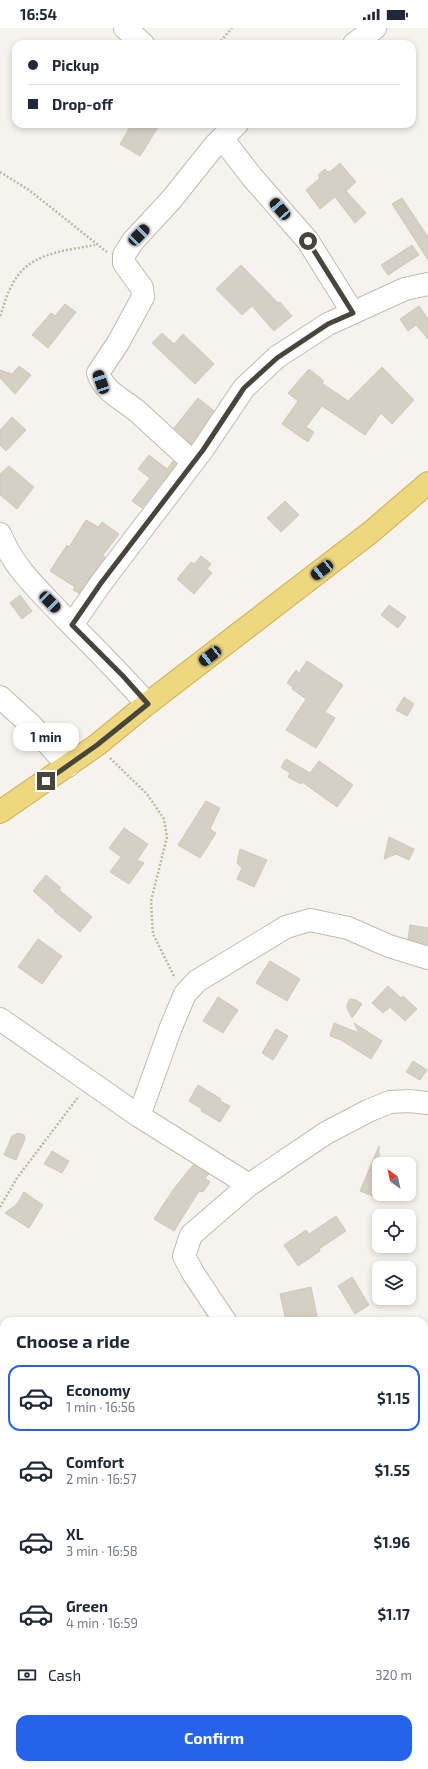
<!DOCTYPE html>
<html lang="en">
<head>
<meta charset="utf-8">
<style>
  :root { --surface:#fff; --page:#f6f6f7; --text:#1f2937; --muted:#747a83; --line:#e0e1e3; --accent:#2563eb }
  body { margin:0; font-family:"Exo 2",sans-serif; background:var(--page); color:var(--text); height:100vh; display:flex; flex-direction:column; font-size:15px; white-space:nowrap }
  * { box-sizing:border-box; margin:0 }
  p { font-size:13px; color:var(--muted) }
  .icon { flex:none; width:22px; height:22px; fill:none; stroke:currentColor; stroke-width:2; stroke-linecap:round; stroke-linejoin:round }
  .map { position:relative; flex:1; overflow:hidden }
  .sheet { position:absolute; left:0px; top:1289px; width:428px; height:452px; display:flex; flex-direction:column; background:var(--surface); border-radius:12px 12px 0 0; box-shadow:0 2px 6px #0003 }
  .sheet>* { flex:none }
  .top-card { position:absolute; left:12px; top:12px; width:404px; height:88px; border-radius:12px; box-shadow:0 2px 6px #0003; display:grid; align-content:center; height:88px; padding:0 16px; background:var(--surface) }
  .needle { width:26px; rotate:327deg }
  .tools { position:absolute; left:372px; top:1129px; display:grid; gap:8px }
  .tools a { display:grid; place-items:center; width:44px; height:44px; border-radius:8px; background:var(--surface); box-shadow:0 2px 6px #0003; font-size:20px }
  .end { position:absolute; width:18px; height:18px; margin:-9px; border:5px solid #48453b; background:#fff; box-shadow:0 0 0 2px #fff }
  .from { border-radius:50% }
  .bubble { position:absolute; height:28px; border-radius:12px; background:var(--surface); box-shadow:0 2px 6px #0003; font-size:13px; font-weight:700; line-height:28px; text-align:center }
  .car { position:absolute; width:12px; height:24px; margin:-12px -6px; border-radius:5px; box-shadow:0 0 3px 1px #0007; background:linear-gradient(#222 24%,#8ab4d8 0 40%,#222 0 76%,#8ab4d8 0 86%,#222 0) }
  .top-card b { display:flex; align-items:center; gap:14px; height:38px; font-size:15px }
  .top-card b+b { border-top:1px solid var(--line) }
  .top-card i { width:10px; height:10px; background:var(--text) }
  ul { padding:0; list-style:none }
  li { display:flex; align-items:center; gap:12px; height:66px; margin:0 8px 6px; padding:0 8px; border:2px solid transparent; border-radius:12px }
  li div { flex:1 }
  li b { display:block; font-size:15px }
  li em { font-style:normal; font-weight:700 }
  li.selected { border-color:var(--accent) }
  li>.icon { width:36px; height:36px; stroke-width:1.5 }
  h2 { padding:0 16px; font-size:18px; line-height:48px }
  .pay { display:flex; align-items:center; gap:10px; height:44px; padding:0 16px; font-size:15px }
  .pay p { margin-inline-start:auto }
  .button { display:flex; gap:8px; margin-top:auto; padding:8px 16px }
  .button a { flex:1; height:46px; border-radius:12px; background:var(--accent); color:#fff; font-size:16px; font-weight:700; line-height:46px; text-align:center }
  .status { display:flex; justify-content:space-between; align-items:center; height:28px; padding:0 20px; background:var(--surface); direction:ltr }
  .status svg { height:11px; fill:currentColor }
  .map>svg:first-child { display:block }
  .building { fill:#d5d0c3; stroke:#cfc9b7 }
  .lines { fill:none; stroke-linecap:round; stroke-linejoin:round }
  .minor-casing { stroke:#bfbcb0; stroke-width:24 }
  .highway-casing { stroke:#ccaf50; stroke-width:24 }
  .path { stroke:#bfb9a3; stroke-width:2.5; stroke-dasharray:2 2; stroke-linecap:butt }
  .minor { stroke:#fff; stroke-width:22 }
  .highway { stroke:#edd77f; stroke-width:22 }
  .route { stroke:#48453b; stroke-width:5 }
</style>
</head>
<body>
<div class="status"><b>16:54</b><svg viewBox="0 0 49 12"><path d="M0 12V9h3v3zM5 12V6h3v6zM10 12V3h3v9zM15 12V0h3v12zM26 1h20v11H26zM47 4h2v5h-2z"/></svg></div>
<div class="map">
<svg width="428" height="1741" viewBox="0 0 428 1741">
  <rect width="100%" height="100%" fill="#f5f3ed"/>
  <!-- building -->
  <path class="building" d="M132,96H160L140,128L120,116Z
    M340,135L356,154L346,163L366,185L355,195L335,169L320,181L306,162L320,150L318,147L325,141L328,144L331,143Z
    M402,170L428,209V232L392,176Z
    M412,217L419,227L388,247L381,237Z
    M241,237L278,275L280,274L292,288L274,303L252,278L242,287L216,261Z
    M65,276L76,284L48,320L32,307L51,285L55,288Z
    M419,278L428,291V311L416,297L408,303L400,291Z
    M162,305L174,316L183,306L214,336L195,356L152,315Z
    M19,338L31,347L15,366L0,350V342L12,346Z
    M382,339L414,372L392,396L381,385L365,407L322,378L306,399L314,404L308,414L282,396L298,373L288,365L309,341L324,353L322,355L348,373Z
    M198,370L214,383L191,416L174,400Z
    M12,389L26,402L6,423L0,417V402Z
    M149,427L167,441L173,433L176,436L142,480L132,473L150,450L138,441Z
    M9,438L34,459L17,481L0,467V446Z
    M285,473L299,487L281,504L267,490Z
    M86,492L98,499L102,494L119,506L103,527L105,529L79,565L73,562L75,559L50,543L67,517L69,519Z
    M201,528L211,536L207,541L212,545L194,566L177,551L191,534L194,536Z
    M20,567L32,583L22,591L10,575Z
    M389,577L406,589L398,600L381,587Z
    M307,633L343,657L325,684L335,690L316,720L286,702L306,671L292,661L293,659L287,655L296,642L299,645Z
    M404,669L414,676L407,688L396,682Z
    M286,731L310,745L319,733L353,757L337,779L302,754L301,756L288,749L290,745L281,739Z
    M206,773L220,780L210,801L216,805L200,830L178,817Z
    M124,800L148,816L137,832L144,835L129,856L110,844L121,829L109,820Z
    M389,809L414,821L409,832L396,826L384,831Z
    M240,821L267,832L254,859L237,851L242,840L237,835Z
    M46,847L61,860L59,862L92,889L80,904L54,883H56L33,863Z
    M410,897L428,900V917L408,911Z
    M38,911L62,928L42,956L18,939Z
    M270,933L300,951L287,973L256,955Z
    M388,958L401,970L403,968L417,981L405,993L390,979L383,985L372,975Z
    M218,969L238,982L223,1005L203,993Z
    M350,971L356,972L362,976L352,990L347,980V976Z
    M334,995L359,1005L354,995L382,1013L371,1031L341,1012L330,1008Z
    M276,1001L288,1008L273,1032L262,1025Z
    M413,1033L427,1042L420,1052L406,1044Z
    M198,1057L221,1071L220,1073L230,1078L220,1094L201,1083L202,1081L189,1073Z
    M18,1105L24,1107L25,1111L16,1132L4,1127L12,1108Z
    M379,1118V1161L375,1169L360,1163Z
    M52,1123L69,1133L62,1145L44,1136Z
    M193,1137L209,1146L205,1150L210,1154L203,1164L199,1163L174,1203L154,1191L173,1162Z
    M24,1164L43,1177L29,1200L5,1185L17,1176Z
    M336,1188L346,1203L319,1221L320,1223L298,1238L284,1217L306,1202L309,1206Z
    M352,1249L369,1277L355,1286L338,1258Z
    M311,1259L318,1293H286L280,1266Z"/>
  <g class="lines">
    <!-- minor casing -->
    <g class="minor-casing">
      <path id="minor" d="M125,0L143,16
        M354,16L375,0
        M222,110L252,149L308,213L353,285
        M193,434C174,418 157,401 138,384C123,371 105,365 98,345L118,315L143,269L142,260L124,235V227L133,213L171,172L215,117L237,96
        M0,506C15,542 39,562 65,590C93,618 121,646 147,676
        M72,597L101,555L203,421L244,360L277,329L328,296L405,261L428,256
        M0,669L32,698L68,738
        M0,991L139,1088L249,1157
        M139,1088L171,999L185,966L197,953L286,899L310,892L348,900L389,918L428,930
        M225,1293L193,1245L184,1228L191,1207L249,1157L326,1105L368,1083L390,1074L409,1073L428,1075
        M302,1737L303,1741"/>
    </g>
    <!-- highway casing -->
    <g class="highway-casing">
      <path id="highway" d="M0,784L97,717L147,676L371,504L428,455"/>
    </g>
    <!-- path -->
    <path class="path" d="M218,16L232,0
      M0,144L29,162L107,224
      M0,288C4,278 6,268 11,259C26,225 63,223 95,217
      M110,730L147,766L164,791L167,809L151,873L153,906L175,950
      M0,1179L17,1150L79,1068"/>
    <!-- minor -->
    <use href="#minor" class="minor"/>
    <!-- highway -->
    <use href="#highway" class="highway"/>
  </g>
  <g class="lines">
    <!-- route -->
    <path class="route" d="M46,753L97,717L148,676L123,648L72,597L101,555L203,422L244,360L277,330L328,296L353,285L308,213"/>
  </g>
</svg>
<div class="tools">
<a><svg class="needle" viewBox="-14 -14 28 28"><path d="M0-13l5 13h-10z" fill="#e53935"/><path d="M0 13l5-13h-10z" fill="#747a83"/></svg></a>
<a><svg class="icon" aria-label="locate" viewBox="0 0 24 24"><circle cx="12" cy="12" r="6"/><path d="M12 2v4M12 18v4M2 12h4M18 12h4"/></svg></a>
<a><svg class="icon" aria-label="layers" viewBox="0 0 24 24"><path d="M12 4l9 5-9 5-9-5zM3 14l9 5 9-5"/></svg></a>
</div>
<i class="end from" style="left:308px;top:213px"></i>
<i class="end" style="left:46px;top:753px"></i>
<div class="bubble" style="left:13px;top:695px;width:66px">1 min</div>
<i class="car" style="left:280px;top:181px;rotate:319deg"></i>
<i class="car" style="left:139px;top:207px;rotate:44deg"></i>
<i class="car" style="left:101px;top:354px;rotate:341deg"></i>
<i class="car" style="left:322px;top:542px;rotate:232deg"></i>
<i class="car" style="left:50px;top:574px;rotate:136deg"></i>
<i class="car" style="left:210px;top:628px;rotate:232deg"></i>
<div class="top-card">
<b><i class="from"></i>Pickup</b>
<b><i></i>Drop-off</b>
</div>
<section class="sheet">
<h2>Choose a ride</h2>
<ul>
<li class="selected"><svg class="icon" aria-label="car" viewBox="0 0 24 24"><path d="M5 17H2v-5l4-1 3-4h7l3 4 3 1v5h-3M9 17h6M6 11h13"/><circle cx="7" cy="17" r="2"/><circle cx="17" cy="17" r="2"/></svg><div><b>Economy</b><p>1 min · 16:56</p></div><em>$1.15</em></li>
<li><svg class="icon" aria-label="car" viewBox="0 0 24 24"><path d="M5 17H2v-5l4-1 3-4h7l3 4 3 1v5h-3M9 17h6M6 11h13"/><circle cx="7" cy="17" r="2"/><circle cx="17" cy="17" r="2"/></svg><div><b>Comfort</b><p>2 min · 16:57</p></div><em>$1.55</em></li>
<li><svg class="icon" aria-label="car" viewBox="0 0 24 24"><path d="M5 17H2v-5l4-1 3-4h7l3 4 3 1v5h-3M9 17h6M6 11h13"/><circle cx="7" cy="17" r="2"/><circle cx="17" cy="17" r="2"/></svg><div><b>XL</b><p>3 min · 16:58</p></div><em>$1.96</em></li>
<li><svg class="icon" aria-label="car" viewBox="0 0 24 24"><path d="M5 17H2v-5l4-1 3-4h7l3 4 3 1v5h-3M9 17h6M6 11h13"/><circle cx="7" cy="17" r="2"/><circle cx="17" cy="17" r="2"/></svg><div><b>Green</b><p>4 min · 16:59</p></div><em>$1.17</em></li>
</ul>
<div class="pay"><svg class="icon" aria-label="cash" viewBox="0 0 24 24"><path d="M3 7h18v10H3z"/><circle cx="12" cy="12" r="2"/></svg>Cash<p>320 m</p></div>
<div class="button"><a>Confirm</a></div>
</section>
</div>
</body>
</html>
